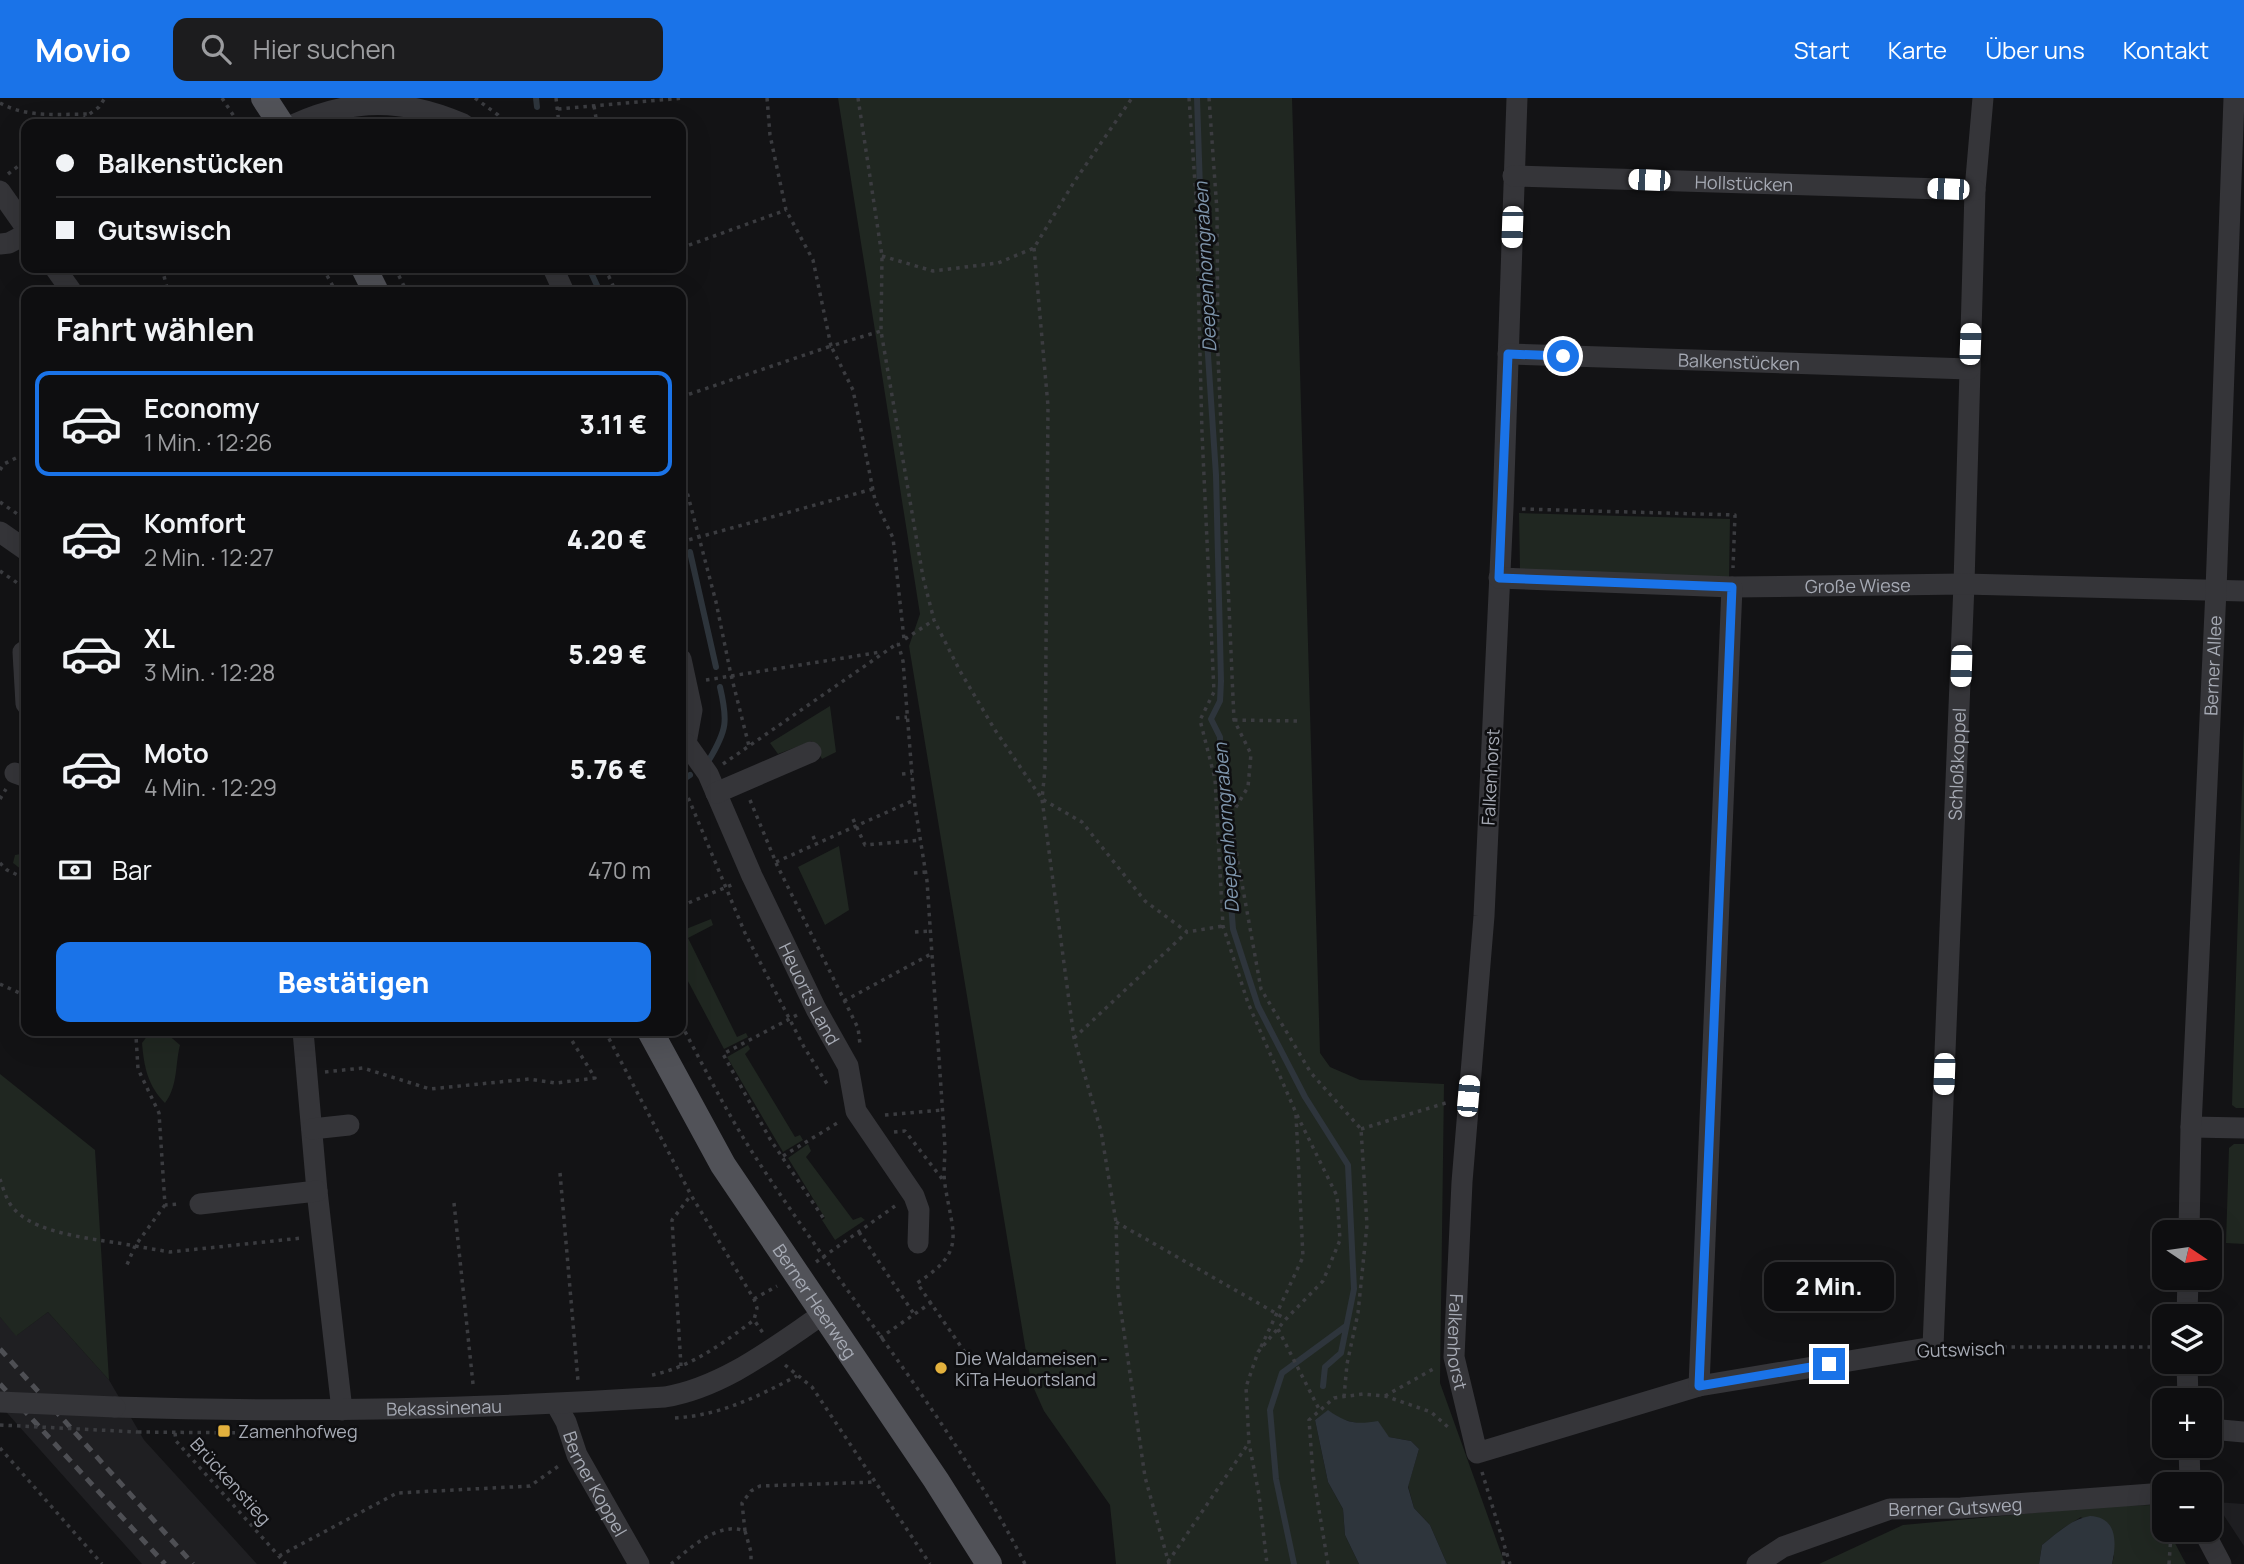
<!DOCTYPE html>
<html lang="de">
<head>
<meta charset="utf-8">
<style>
  :root { --surface:#0e0e10; --page:#1c1c1e; --text:#f1f3f6; --muted:#9b9c9f; --line:#2e2e30; --accent:#1a73e8 }
  body { margin:0; font-family:Manrope,sans-serif; background:var(--page); color:var(--text); height:100vh; display:flex; flex-direction:column; font-size:26px; white-space:nowrap }
  * { box-sizing:border-box; margin:0 }
  p { font-size:23px; color:var(--muted) }
  .icon { flex:none; width:38px; height:38px; fill:none; stroke:currentColor; stroke-width:2; stroke-linecap:round; stroke-linejoin:round }
  .map { position:relative; flex:1; overflow:hidden }
  .side { position:absolute; left:21px; top:189px; width:665px; height:749px; display:flex; flex-direction:column; background:var(--surface); border-radius:14px; box-shadow:0 7px 28px #0002,0 0 0 2px var(--line) }
  .side>* { flex:none }
  .hud { position:absolute; left:21px; top:21px; width:665px; height:154px; border-radius:14px; box-shadow:0 7px 28px #0002,0 0 0 2px var(--line); display:grid; align-content:center; height:154px; padding:0 35px; background:var(--surface) }
  .needle { width:46px; rotate:103deg }
  .fabs { position:absolute; left:2152px; top:1122px; display:grid; gap:14px }
  .fabs a { display:grid; place-items:center; width:70px; height:70px; border-radius:14px; background:var(--surface); box-shadow:0 7px 28px #0002,0 0 0 2px var(--line); font-size:35px }
  .end { position:absolute; width:32px; height:32px; margin:-16px; border:9px solid #1a73e8; background:#fff; box-shadow:0 0 0 4px #fff }
  .from { border-radius:50% }
  .bubble { position:absolute; height:49px; border-radius:14px; background:var(--surface); box-shadow:0 7px 28px #0002,0 0 0 2px var(--line); font-size:23px; font-weight:800; line-height:49px; text-align:center }
  .car { position:absolute; width:21px; height:42px; margin:-21px -10px; border-radius:9px; box-shadow:0 0 5px 2px #0007; background:linear-gradient(#fff 24%,#345 0 40%,#fff 0 76%,#345 0 86%,#fff 0) }
  .hud b { display:flex; align-items:center; gap:24px; height:66px; font-size:26px }
  .hud b+b { border-top:2px solid var(--line) }
  .hud i { width:18px; height:18px; background:var(--text) }
  ul { padding:0; list-style:none }
  li { display:flex; align-items:center; gap:21px; height:105px; margin:0 14px 10px; padding:0 21px; border:4px solid transparent; border-radius:14px }
  li div { flex:1 }
  li b { display:block; font-size:26px }
  li em { font-style:normal; font-weight:800 }
  li.current { border-color:var(--accent) }
  li>.icon { width:63px; height:63px; stroke-width:1.5 }
  h2 { padding:0 35px; font-size:32px; line-height:84px }
  .pay { display:flex; align-items:center; gap:18px; height:77px; padding:0 35px; font-size:26px }
  .pay p { margin-inline-start:auto }
  .primary-button { display:flex; gap:14px; margin-top:auto; padding:14px 35px }
  .primary-button a { flex:1; height:80px; border-radius:14px; background:var(--accent); color:#fff; font-size:28px; font-weight:800; line-height:80px; text-align:center }
  header { display:flex; align-items:center; gap:42px; box-sizing:border-box; height:98px; padding:0 35px; background:var(--accent); color:#fff }
  header strong { font-size:33px }
  nav { display:flex; gap:38px; margin-inline-start:auto; font-size:24px }
  .search { width:490px; height:63px; background:var(--page); display:flex; align-items:center; gap:18px; box-sizing:border-box; padding:0 24px; border-radius:14px; color:var(--muted); font-size:26px }
  .map>svg:first-child { display:block }
  .built { fill:#1f1f22 }
  .green { fill:#202721 }
  .water { fill:#2e353c }
  .lines { fill:none; stroke-linecap:round; stroke-linejoin:round }
  .stream { stroke:#2e353c; stroke-width:6 }
  .path { stroke:#3b3c40; stroke-width:3.5; stroke-dasharray:3.5 5; stroke-linecap:butt }
  .minor { stroke:#353539; stroke-width:21 }
  .major { stroke:#515258; stroke-width:26 }
  .rail { stroke:#4e4f54; stroke-width:5; stroke-dasharray:9 7; stroke-linecap:butt }
  .path-bridge { stroke:#3b3c40; stroke-width:3.5; stroke-dasharray:3.5 5; stroke-linecap:butt }
  .minor-bridge { stroke:#353539; stroke-width:21 }
  .route { stroke:#1a73e8; stroke-width:9 }
  .poi-dot { fill:#e3b13d; stroke:#0e0e10; stroke-width:2.5 }
  .labels { text-anchor:middle; dominant-baseline:central; stroke-width:5; stroke-linejoin:round; paint-order:stroke }
  .street-label { font-size:18px; fill:#a6aab4; stroke:#0e0e10 }
  .poi-label { font-size:18px; fill:#a6aab4; stroke:#0e0e10; text-anchor:start }
  .water-label { font-size:19px; font-style:italic; fill:#7f96ad; stroke:#0e0e10 }
</style>
</head>
<body>
<header>
<strong>Movio</strong>
<div class="search"><svg class="icon" aria-label="search" viewBox="0 0 24 24"><circle cx="10" cy="10" r="6"/><path d="M15 15l6 6"/></svg>Hier suchen</div>
<nav><a>Start</a><a>Karte</a><a>Über uns</a><a>Kontakt</a></nav>
</header>
<div class="map">
<svg width="2244" height="1466" viewBox="0 0 2244 1466">
  <rect width="100%" height="100%" fill="#131315"/>
  <!-- built -->
  <path class="built" d="M48,1214L109,1282L144,1342L257,1466H142L0,1307V1219L17,1237Z
    M2215,1404L2244,1406V1448Z"/>
  <!-- green -->
  <path class="green" d="M838,0H1292L1320,955L1330,969L1360,982L1444,986L1440,1285L1505,1466H1447L1430,1427L1414,1410L1408,1388L1419,1351L1411,1343L1389,1339L1360,1326L1341,1321L1328,1313L1315,1322L1328,1384L1343,1411L1345,1437L1359,1466H1116L1110,1407L1044,1313L1031,1284L909,548L920,516Z
    M1519,415L1730,421L1729,482L1520,473Z
    M830,608L836,654L822,661L812,643L778,656L770,645Z
    M2244,623V1010H2236L2232,1007Z
    M839,748L849,812L825,827L798,769Z
    M26,755V775L13,765L15,757Z
    M711,821L713,827L688,840L737,939L746,935L748,939L724,951L681,870V833Z
    M151,933L166,935L180,947C175,967 178,988 165,1005C148,988 144,969 142,945Z
    M748,947L750,951L745,956L795,1039L800,1037L803,1042L783,1054L727,959Z
    M0,976L95,1052L109,1282L48,1214L16,1238L0,1219Z
    M808,1046L811,1053L806,1059L853,1122L861,1119L865,1122L835,1142L822,1122L825,1120L788,1060Z
    M2234,1046H2244V1146L2226,1145L2229,1050Z
    M2155,1407L2165,1425V1432H2168L2186,1466H2112L2114,1458L2081,1419L2062,1431L2042,1447L2039,1466H1819L1903,1427L2109,1408Z"/>
  <!-- water -->
  <path class="water" d="M1328,1312C1346,1325 1356,1327 1378,1323L1389,1339L1411,1343L1419,1351L1408,1389L1414,1410L1430,1427L1447,1466H1359L1345,1437L1343,1411L1328,1384L1315,1322Z
    M2090,1418C2117,1419 2117,1444 2112,1466H2039L2042,1447C2056,1436 2071,1421 2090,1418Z"/>
  <g class="lines">
    <!-- stream -->
    <path class="stream" d="M536,0L537,9
      M1197,0L1203,182L1216,377L1221,583L1220,603L1211,621L1220,639V665L1233,831L1258,908L1305,999L1348,1067L1354,1191L1341,1255L1325,1269L1323,1288
      M589,170L600,194
      M681,419L685,432
      M690,454L716,569
      M709,662C727,632 728,623 720,589
      M681,683L690,677
      M1294,1466L1276,1381L1270,1312L1282,1275L1346,1228"/>
    <!-- path -->
    <path class="path" d="M222,0L239,26
      M475,0L498,17L506,26
      M556,0L559,26
      M767,0L770,37L786,112L813,162L831,248L881,233
      M858,0L882,158L881,233L923,479L934,522L960,573L995,632L1042,701L1082,724L1145,803L1187,834L1223,828
      M1189,0L1196,99L1202,335L1214,594L1200,622L1215,681L1223,828L1248,905L1296,1015L1337,1098L1340,1142L1323,1183L1286,1221L1258,1254L1246,1289L1249,1345L1259,1397L1267,1466
      M1209,0L1217,113L1218,259L1234,622L1251,656L1248,689L1230,719L1261,891L1311,975L1361,1031L1367,1127L1358,1215L1347,1266L1344,1299
      M0,5C27,20 59,16 89,16
      M594,8L597,26L617,24
      M558,11L684,0
      M76,26L99,9L105,0
      M8,76L26,62
      M681,150L786,112
      M1034,150L1048,308L1045,671L1042,701L1074,940L1101,1033L1116,1124L1118,1193L1145,1379L1169,1466
      M882,158L933,173L998,165L1034,150L1074,84L1132,0
      M162,170L168,194
      M323,170L336,194
      M395,170L407,194
      M605,170L616,194
      M608,176L625,170
      M681,299L831,248L853,292L875,402L893,440L904,541
      M20,316L26,312
      M681,371L716,504L731,577L749,648
      M0,372L4,366L26,355
      M0,404L26,422
      M1522,411L1735,417L1733,470
      M681,444L873,391
      M0,473L26,491
      M905,541L934,522
      M898,545L903,563L914,702L927,783L945,1049C945,1061 943,1075 945,1087C953,1138 967,1153 917,1185L973,1266
      M706,582L881,554
      M896,620L907,619
      M1234,622L1298,623
      M723,666L898,545
      M902,676L912,675
      M685,692L745,835L804,949L829,989
      M0,701L6,691
      M750,702L777,767L858,930L860,946
      M853,721L865,747L921,742
      M813,738L816,745
      M776,764L914,702
      M0,765L7,772L26,781
      M914,775L926,774
      M681,808L734,786
      M915,834L930,833
      M0,886L26,898
      M844,903L931,856
      M797,917L723,956L770,1041L824,1121
      M681,926C705,971 728,1017 756,1060C844,1196 951,1321 1025,1466
      M138,933L136,938L138,971L159,1015L165,1107L179,1106
      M605,933L691,1097L754,1201L757,1210L754,1222L763,1235
      M1074,940L1187,834
      M325,974L363,970L430,991L529,981L556,985L595,980L566,933
      M885,1017L943,1012
      M1361,1031L1449,1004
      M894,1034L905,1033L943,1082
      M783,1058L839,1024
      M560,1075L578,1283
      M0,1081C3,1090 7,1104 14,1111C38,1138 101,1141 135,1148L126,1169
      M454,1105L473,1286
      M165,1107L135,1148L170,1154L302,1140
      M1116,1124L1286,1221
      M859,1134L914,1216
      M816,1164L895,1108
      M754,1201L777,1188
      M1278,1231L1320,1313
      M880,1240L932,1204
      M1261,1249L1303,1159L1296,1017
      M1952,1249H2165
      M785,1267L812,1289L930,1466
      M681,1268L672,1122L691,1097
      M652,1277C691,1269 722,1246 754,1222
      M1385,1298L1435,1270
      M675,1320C722,1317 756,1299 797,1278
      M138,1334L258,1335
      M175,1335L176,1343L286,1466
      M0,1350L102,1466
      M1482,1374L1510,1466
      M745,1433L742,1405L751,1393L760,1388L875,1384
      M279,1458L397,1395L530,1388L560,1367
      M1168,1464L1248,1346
      M671,1466C690,1450 719,1423 745,1433L751,1454V1466
      M1328,1466L1313,1376L1309,1322L1334,1300L1363,1296L1385,1298L1431,1314L1449,1330
      M1503,1466L1504,1452
      M2169,1466L2171,1436L2183,1432"/>
    <!-- minor -->
    <g class="minor">
      <path id="s1" d="M1517,0L1503,410L1484,818L1462,1084L1454,1259L1477,1355L1699,1288L1933,1249L1964,486L1975,92L1983,0"/>
      <path d="M295,26C353,0 403,0 463,26"/>
      <path id="s2" d="M1513,78L1975,92"/>
      <path d="M0,93L26,130"/>
      <path d="M0,146L9,145L26,136"/>
      <path d="M55,170L72,194"/>
      <path d="M553,170L564,194"/>
      <path id="s3" d="M1508,256L1969,271"/>
      <path d="M0,434L26,452"/>
      <path id="s4" d="M1499,480L1732,489L1964,486L2244,493"/>
      <path d="M23,554L26,606"/>
      <path d="M681,561L692,612L686,645L681,648"/>
      <path id="s5" d="M686,645L708,676L752,778L816,911L848,968L856,1013L914,1098L919,1112L918,1145"/>
      <path d="M15,675L26,679"/>
      <path d="M716,695L811,654"/>
      <path d="M303,933L317,1093L342,1312"/>
      <path d="M2191,1029L2244,1030"/>
      <path d="M312,1031L349,1027"/>
      <path d="M200,1106L317,1093"/>
      <path id="s6" d="M2189,1134L2191,1029L2216,492L2234,0"/>
      <path d="M2187,1218L2188,1180"/>
      <path d="M2187,1264L2188,1302"/>
      <path d="M1699,1288L1732,489"/>
      <path id="s7" d="M556,1306L566,1324L577,1357L639,1466"/>
      <path id="s8" d="M115,1309C299,1315 482,1311 665,1299C724,1289 774,1249 823,1216"/>
      <path d="M2210,1331L2244,1334"/>
      <path d="M2189,1348L2190,1386"/>
      <path d="M2203,1432L2221,1466"/>
      <path id="s9" d="M1757,1466L1783,1449L1890,1411L1961,1410L2165,1395"/>
    </g>
    <!-- major -->
    <g class="major">
      <path d="M264,0L281,26"/>
      <path d="M364,170L376,194"/>
      <path id="s10" d="M650,933L723,1067L936,1382L989,1466"/>
    </g>
    <!-- rail -->
    <path class="rail" d="M0,1251L193,1466
      M0,1286L165,1466"/>
    <!-- path-bridge -->
    <path class="path-bridge" d="M0,1327L138,1334"/>
    <!-- minor-bridge -->
    <path class="minor-bridge" d="M0,1304L115,1309"/>
  </g>
  <g class="lines">
    <!-- route -->
    <path class="route" d="M1563,258L1508,256L1499,480L1732,489L1699,1288L1829,1266"/>
  </g>
  <!-- markers -->
  <g class="poi-dot">
    <circle cx="941" cy="1270" r="7"/>
    <rect x="217" y="1326" width="14" height="14" rx="3.5"/>
  </g>
  <g class="labels">
    <!-- street labels -->
    <g class="street-label">
      <text stroke="none"><textPath href="#s2" startOffset="231">Hollstücken</textPath></text>
      <text stroke="none"><textPath href="#s3" startOffset="231">Balkenstücken</textPath></text>
      <text stroke="none"><textPath href="#s4" startOffset="359">Große Wiese</textPath></text>
      <text stroke="none"><textPath href="#s6" startOffset="567">Berner Allee</textPath></text>
      <text stroke="none"><textPath href="#s1" startOffset="2412">Schloßkoppel</textPath></text>
      <text transform="translate(1490 679) rotate(-87)">Falkenhorst</text>
      <text stroke="none"><textPath href="#s5" startOffset="280">Heuorts Land</textPath></text>
      <text stroke="none"><textPath href="#s10" startOffset="317">Berner Heerweg</textPath></text>
      <text stroke="none"><textPath href="#s1" startOffset="1246">Falkenhorst</textPath></text>
      <text transform="translate(1961 1251) rotate(-2)">Gutswisch</text>
      <text stroke="none"><textPath href="#s8" startOffset="329">Bekassinenau</textPath></text>
      <text transform="translate(231 1383) rotate(48)">Brückenstieg</text>
      <text stroke="none"><textPath href="#s7" startOffset="89">Berner Koppel</textPath></text>
      <text stroke="none"><textPath href="#s9" startOffset="210">Berner Gutsweg</textPath></text>
    </g>
    <!-- poi labels -->
    <g class="poi-label">
      <text x="955" y="1260">Die Waldameisen -<tspan x="955" dy="21">KiTa Heuortsland</tspan></text>
      <text x="238" y="1333">Zamenhofweg</text>
    </g>
    <!-- water labels -->
    <g class="water-label">
      <text transform="translate(1205 169) rotate(-93)">Deepenhorngraben</text>
      <text transform="translate(1226 730) rotate(-94)">Deepenhorngraben</text>
    </g>
  </g>
</svg>
<div class="fabs">
<a><svg class="needle" viewBox="-14 -14 28 28"><path d="M0-13l5 13h-10z" fill="#e53935"/><path d="M0 13l5-13h-10z" fill="#9b9c9f"/></svg></a>
<a><svg class="icon" aria-label="layers" viewBox="0 0 24 24"><path d="M12 4l9 5-9 5-9-5zM3 14l9 5 9-5"/></svg></a>
<a>+</a>
<a>−</a>
</div>
<i class="end from" style="left:1563px;top:258px"></i>
<i class="end" style="left:1829px;top:1266px"></i>
<div class="bubble" style="left:1764px;top:1164px;width:130px">2 Min.</div>
<i class="car" style="left:1649px;top:82px;rotate:272deg"></i>
<i class="car" style="left:1948px;top:91px;rotate:272deg"></i>
<i class="car" style="left:1512px;top:129px;rotate:182deg"></i>
<i class="car" style="left:1970px;top:246px;rotate:2deg"></i>
<i class="car" style="left:1961px;top:568px;rotate:182deg"></i>
<i class="car" style="left:1944px;top:976px;rotate:182deg"></i>
<i class="car" style="left:1468px;top:998px;rotate:5deg"></i>
<div class="hud">
<b><i class="from"></i>Balkenstücken</b>
<b><i></i>Gutswisch</b>
</div>
<section class="side">
<h2>Fahrt wählen</h2>
<ul>
<li class="current"><svg class="icon" aria-label="car" viewBox="0 0 24 24"><path d="M5 17H2v-5l4-1 3-4h7l3 4 3 1v5h-3M9 17h6M6 11h13"/><circle cx="7" cy="17" r="2"/><circle cx="17" cy="17" r="2"/></svg><div><b>Economy</b><p>1 Min. · 12:26</p></div><em>3.11 €</em></li>
<li><svg class="icon" aria-label="car" viewBox="0 0 24 24"><path d="M5 17H2v-5l4-1 3-4h7l3 4 3 1v5h-3M9 17h6M6 11h13"/><circle cx="7" cy="17" r="2"/><circle cx="17" cy="17" r="2"/></svg><div><b>Komfort</b><p>2 Min. · 12:27</p></div><em>4.20 €</em></li>
<li><svg class="icon" aria-label="car" viewBox="0 0 24 24"><path d="M5 17H2v-5l4-1 3-4h7l3 4 3 1v5h-3M9 17h6M6 11h13"/><circle cx="7" cy="17" r="2"/><circle cx="17" cy="17" r="2"/></svg><div><b>XL</b><p>3 Min. · 12:28</p></div><em>5.29 €</em></li>
<li><svg class="icon" aria-label="car" viewBox="0 0 24 24"><path d="M5 17H2v-5l4-1 3-4h7l3 4 3 1v5h-3M9 17h6M6 11h13"/><circle cx="7" cy="17" r="2"/><circle cx="17" cy="17" r="2"/></svg><div><b>Moto</b><p>4 Min. · 12:29</p></div><em>5.76 €</em></li>
</ul>
<div class="pay"><svg class="icon" aria-label="cash" viewBox="0 0 24 24"><path d="M3 7h18v10H3z"/><circle cx="12" cy="12" r="2"/></svg>Bar<p>470 m</p></div>
<div class="primary-button"><a>Bestätigen</a></div>
</section>
</div>
</body>
</html>
